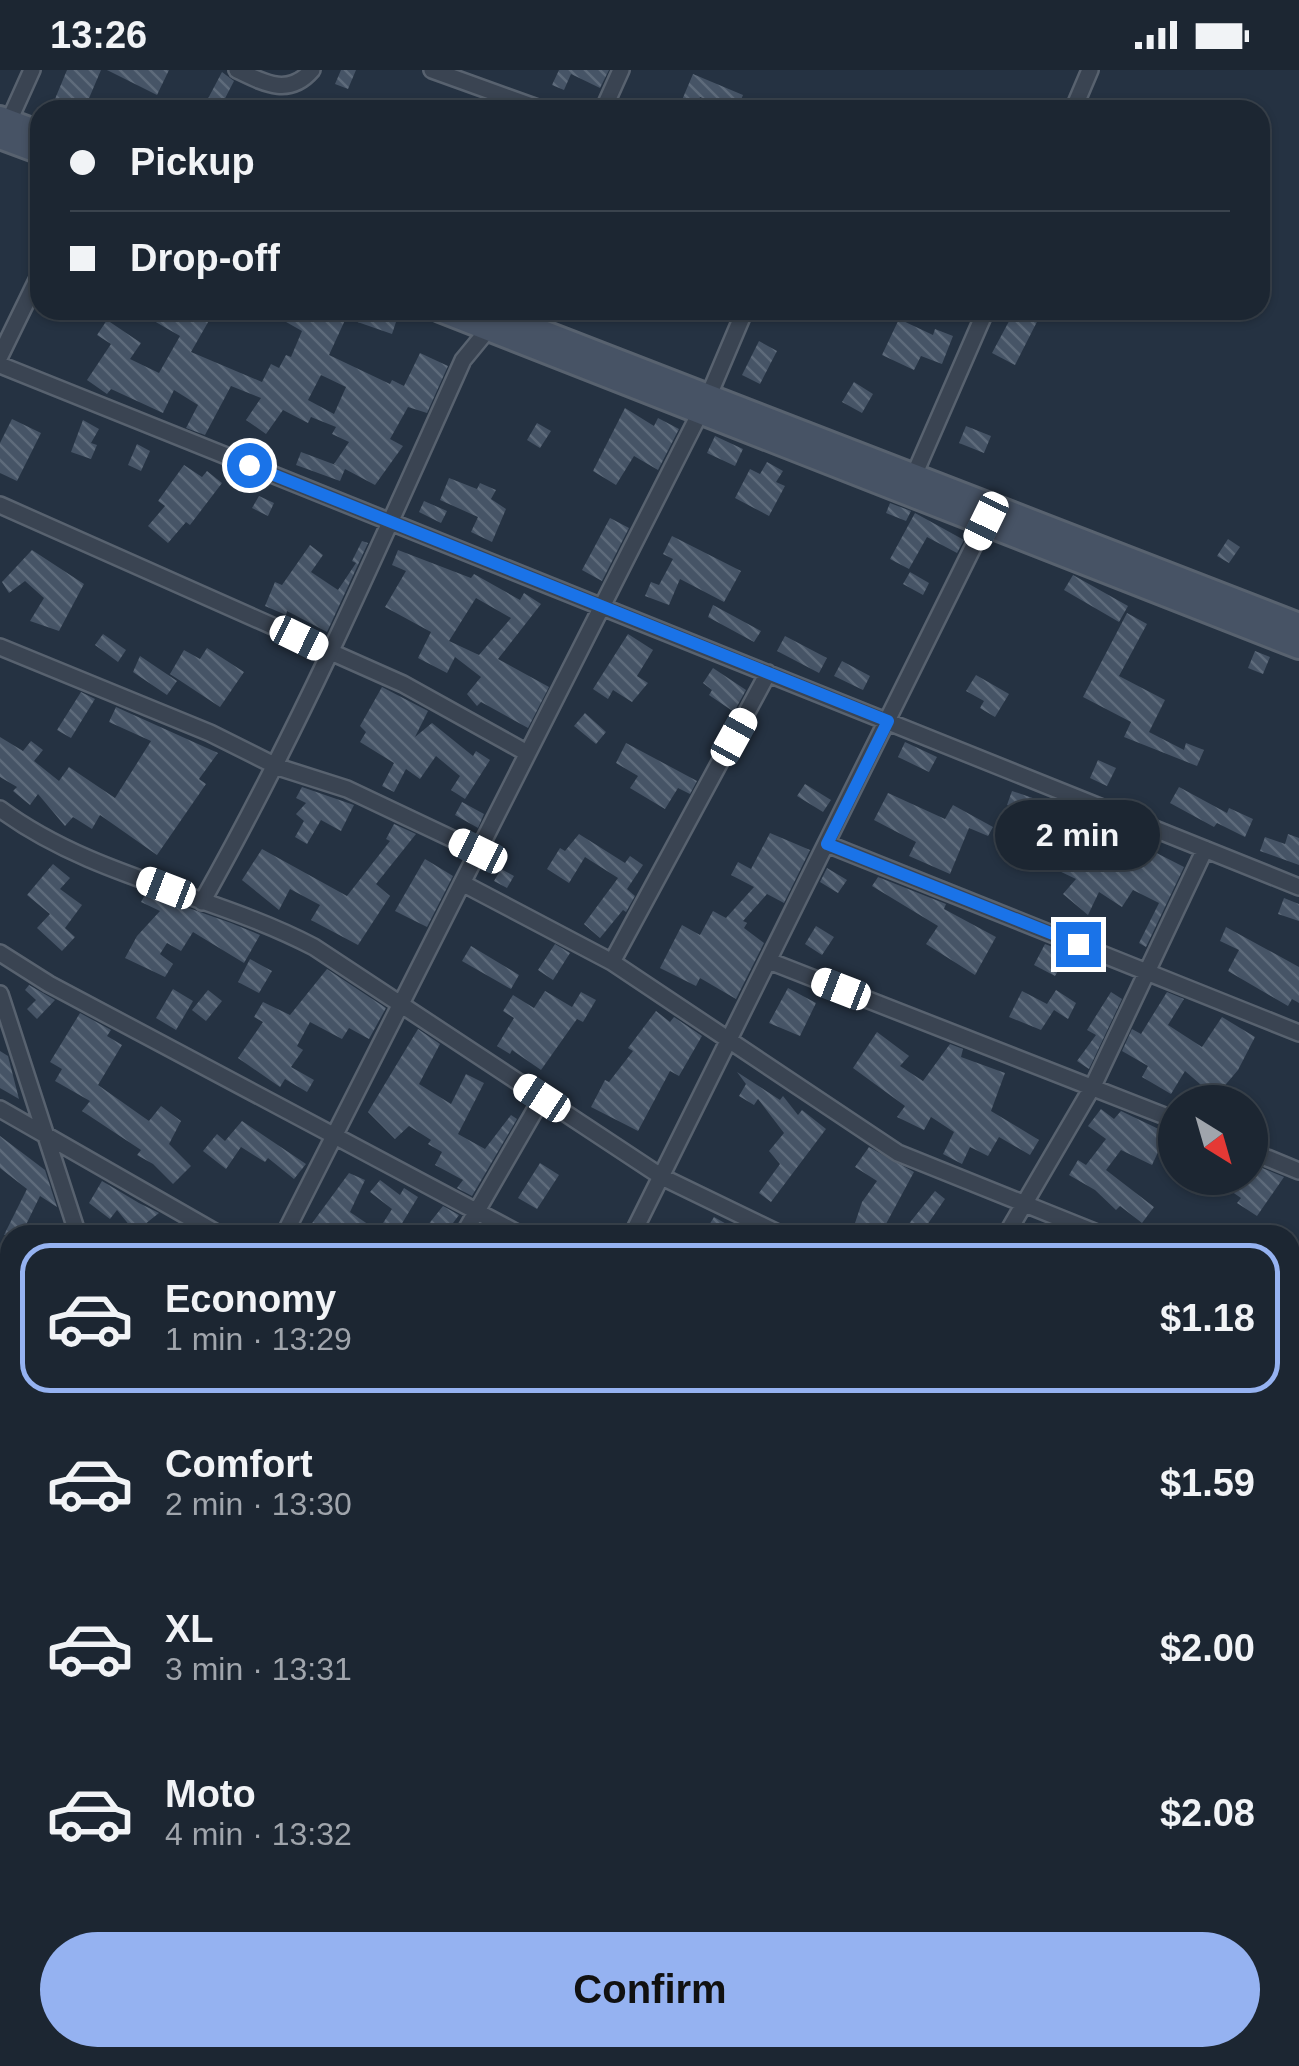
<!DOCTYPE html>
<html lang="en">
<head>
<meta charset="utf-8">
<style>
  :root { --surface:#1c2632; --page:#252e3a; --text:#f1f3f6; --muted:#a0a5ac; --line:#3a434d; --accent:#95b2f1 }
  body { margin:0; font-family:Arial,sans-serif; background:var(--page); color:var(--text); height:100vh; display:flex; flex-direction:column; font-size:38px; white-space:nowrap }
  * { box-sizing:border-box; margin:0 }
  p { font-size:32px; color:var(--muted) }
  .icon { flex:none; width:55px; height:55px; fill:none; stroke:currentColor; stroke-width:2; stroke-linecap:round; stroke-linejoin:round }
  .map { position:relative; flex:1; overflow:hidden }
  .drawer { position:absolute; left:0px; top:1155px; width:1300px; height:842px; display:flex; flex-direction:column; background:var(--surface); border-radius:30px 30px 0 0; box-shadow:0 2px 8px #0004,0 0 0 2px var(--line) }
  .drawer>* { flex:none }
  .top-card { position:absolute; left:30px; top:30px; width:1240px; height:220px; border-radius:30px; box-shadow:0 2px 8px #0004,0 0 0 2px var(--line); display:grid; align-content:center; height:220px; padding:0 40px; background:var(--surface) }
  .needle { width:65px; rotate:143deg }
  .buttons { position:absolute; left:1158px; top:1015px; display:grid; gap:20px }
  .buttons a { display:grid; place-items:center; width:110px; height:110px; border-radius:50%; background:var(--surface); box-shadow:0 2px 8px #0004,0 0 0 2px var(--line); font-size:50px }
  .end { position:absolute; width:45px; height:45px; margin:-22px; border:12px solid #1a73e8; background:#fff; box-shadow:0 0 0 5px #fff }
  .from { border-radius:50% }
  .bubble { position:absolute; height:70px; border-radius:35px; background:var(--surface); box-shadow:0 2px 8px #0004,0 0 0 2px var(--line); font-size:32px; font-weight:800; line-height:70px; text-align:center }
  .car { position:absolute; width:30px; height:60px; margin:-30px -15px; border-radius:12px; box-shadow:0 0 8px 2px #0007; background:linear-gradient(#fff 24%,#345 0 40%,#fff 0 76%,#345 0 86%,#fff 0) }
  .top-card b { display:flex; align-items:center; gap:35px; height:95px; font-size:38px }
  .top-card b+b { border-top:2px solid var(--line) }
  .top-card i { width:25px; height:25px; background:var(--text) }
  ul { padding:18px 0 0; list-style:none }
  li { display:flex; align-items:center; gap:30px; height:150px; margin:0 20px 15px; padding:0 20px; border:5px solid transparent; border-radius:30px }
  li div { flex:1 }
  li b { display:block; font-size:38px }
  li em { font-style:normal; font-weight:800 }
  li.current { border-color:var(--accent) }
  li>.icon { width:90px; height:90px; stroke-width:1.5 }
  .cta { display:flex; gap:20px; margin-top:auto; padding:20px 40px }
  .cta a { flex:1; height:115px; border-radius:60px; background:var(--accent); color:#111; font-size:40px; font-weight:800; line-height:115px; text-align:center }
  .status { display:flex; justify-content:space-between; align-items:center; height:70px; padding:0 50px; background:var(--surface); direction:ltr }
  .status svg { height:28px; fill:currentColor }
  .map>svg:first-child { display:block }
  .building { fill:url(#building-back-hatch); fill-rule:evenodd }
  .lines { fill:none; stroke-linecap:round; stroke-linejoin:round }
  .street-casing { stroke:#58626f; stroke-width:20 }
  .secondary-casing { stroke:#58626f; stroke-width:28 }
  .street { stroke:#3a4452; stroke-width:15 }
  .secondary { stroke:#475365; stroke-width:22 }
  .route { stroke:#1a73e8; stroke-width:12 }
</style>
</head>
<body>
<div class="status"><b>13:26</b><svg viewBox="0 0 49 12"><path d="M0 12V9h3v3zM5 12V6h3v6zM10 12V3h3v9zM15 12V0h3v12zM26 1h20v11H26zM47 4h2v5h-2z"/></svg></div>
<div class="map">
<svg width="1299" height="1996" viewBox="0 0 1299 1996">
  <defs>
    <pattern id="building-back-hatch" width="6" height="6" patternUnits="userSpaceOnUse" patternTransform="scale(2.5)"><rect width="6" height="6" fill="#465466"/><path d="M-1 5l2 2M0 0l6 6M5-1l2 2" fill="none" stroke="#5e6b7b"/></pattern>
  </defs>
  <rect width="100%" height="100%" fill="#253242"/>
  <!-- building -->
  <path class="building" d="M67,0H101L84,40L55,29Z
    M107,0H169L157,25Z
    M341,0H356L348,19L335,14Z
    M559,0H609L600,18L571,4L564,20L552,15Z
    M222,2L234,11L219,40H202Z
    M693,4L743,25L741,30L762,40H732L700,27L697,36L682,30Z
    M135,240H215L191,282L262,312L271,294L279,298L286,285L291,287L302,261L265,240H363L396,252L392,264L346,248L329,285L390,314L392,310L404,316L420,283L448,296L427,343L408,337L390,369L403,376L375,415L345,399L340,411L296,395L301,382L341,397L334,394L349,372L332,364L336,357L311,347L308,353L283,340L266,364L246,350L261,328L231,316L205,365L186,358L198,335L174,320L163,343L111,319L107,324L87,310L111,274L97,265L107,250L141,273L130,289L159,303L180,266ZM321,305L346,317L334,344L308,330Z
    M1015,240H1043L1015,295L992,283Z
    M899,249L933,265L935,259L953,266L942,294L921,286L914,300L882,285Z
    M759,271L777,281L760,314L742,305Z
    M854,312L873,324L862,343L842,332Z
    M625,338L654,356L658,348L679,359L658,400L634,386L616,415L593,401Z
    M12,349L41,363L17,411L0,403V373Z
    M83,350L99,359L91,373L97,375L91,389L71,382Z
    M537,353L551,361L540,378L527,370Z
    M966,356L991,366L984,383L959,373Z
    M715,366L743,379L735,396L707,383Z
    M137,374L150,381L141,401L128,395Z
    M767,392L783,401L776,412L785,416L769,446L735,428L750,399L760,404Z
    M184,395L202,407L207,401L222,413L190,455L186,452L168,473L148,456L165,436L158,431Z
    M449,408L477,419L480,413L496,420L491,429L506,439L492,472L471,462L478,447L440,430Z
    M259,426L274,433L268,446L252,438Z
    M424,431L447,441L441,453L419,442Z
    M890,433L911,441L906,451L886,443Z
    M915,443L964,470L957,483L927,467L909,499L890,489Z
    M610,448L629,458L602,511L582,500Z
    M672,466L741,501L724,532L680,509L669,535L645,526L651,512L659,515L673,489L663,484Z
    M1228,469L1240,477L1229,493L1217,486Z
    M362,471L368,473L327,562L287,541L286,545L265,536L275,512L282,515L310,475L323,485L311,502L338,520L356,493L352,491Z
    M32,480L84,514L59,561L30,551L44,528L25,511L9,523L2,512Z
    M398,480L471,508L474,504L520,530L524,523L541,534L498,589L549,617L528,658L481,632L477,636L467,624L481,607L455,587L447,603L418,588L431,562L385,537L406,501L392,495ZM476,528L511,548L479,585L449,571Z
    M910,502L929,513L923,525L903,514Z
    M1073,505L1128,536L1119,552L1064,520Z
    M713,535L761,561L754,572L708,547Z
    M1127,543L1147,554L1119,606L1165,630L1149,662L1184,680L1186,673L1204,680L1197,696L1124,667L1131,652L1083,627Z
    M103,564L126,580L118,592L95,575Z
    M628,564L653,580L637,606L648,613L632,632L613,620L608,629L593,619Z
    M785,566L827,588L819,603L777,581Z
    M207,578L244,602L220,637L170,604L184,580L200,589Z
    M1255,581L1270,587L1263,604L1248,598Z
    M140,586L177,611L167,625L133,602Z
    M842,591L870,606L863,620L834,606Z
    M713,598L746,620L734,642L709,625L712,620L703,613Z
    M976,605L1009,624L995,647L980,638L984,631L966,621Z
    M382,617L428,641L415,667L432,653L473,686L476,681L490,690L465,729L451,720L460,706L436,686L420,709L406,699L394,722L382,716L394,693L360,672L366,662L360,656Z
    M81,622L95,629L71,668L57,660Z
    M116,637L218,683L199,709L206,714L157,785L100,745L92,759L73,747L65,756L38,724L30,735L13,721L17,717L0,707V667L23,681L31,671L43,680L34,691L59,711L69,697L115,728L151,671L109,652Z
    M585,643L606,662L596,674L574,656Z
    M905,672L937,687L929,702L898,687Z
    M626,673L697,711L690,724L678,718L665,739L630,718L638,706L616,693Z
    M1098,690L1116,698L1107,716L1090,708Z
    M805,714L831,730L823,742L797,726Z
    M302,717L354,735L341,761L321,750L307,774L295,767L304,751L296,744L306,733L296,728Z
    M1179,717L1227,743L1229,738L1253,749L1245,767L1217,753L1214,757L1170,733Z
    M1012,721L1059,737L1057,741L1071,750L1055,774L1021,754L1028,742L1007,735Z
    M888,723L945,749L953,735L993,757L988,766L969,758L950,804L909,786L916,772L874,750Z
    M462,732L484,744L478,758L455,745Z
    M394,754L416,764L376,814L390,826L358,875L311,850L320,835L290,819L279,840L242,810L262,779L347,826L390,771L386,769Z
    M770,763L810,780L784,833L767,824L743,851L747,853L744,858L764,873L736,929L700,908L696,916L660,898L682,855L700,865L713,841L726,848L754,817L731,805L738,792L751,799Z
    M579,764L625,793L630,786L643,795L627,819L635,826L626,842L623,840L600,868L584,854L618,808L585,787L569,813L547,799L560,778L565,781Z
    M1288,764L1299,768V795L1260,781L1265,767L1285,774Z
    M1127,768L1184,797L1146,877L1139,873L1159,833L1133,820L1122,837L1099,822L1088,845L1063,824L1076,809L1036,790L1043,774L1085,794L1095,770L1121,781Z
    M425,789L453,806L427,857L395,841Z
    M53,794L70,808L60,819L82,835L65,858L75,867L62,881L37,858L50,844L27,825Z
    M827,798L847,810L838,823L820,812Z
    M501,799L514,806L507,818L494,811Z
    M878,807L946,834L944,839L996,867L975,905L926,874L938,856L872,816Z
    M146,823L231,853L260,865L244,893L193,862L181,881L167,873L160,884L173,894L165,907L125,888L137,866L160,841L141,832Z
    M1284,828L1299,834V851L1278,844Z
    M816,856L834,867L822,885L805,874Z
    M1226,857L1299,897V933L1292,929L1288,936L1228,901L1239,880L1220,871Z
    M555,874L570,883L553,910L538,900Z
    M1045,874L1068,883L1055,906L1034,895Z
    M471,876L519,905L511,919L462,891Z
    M250,889L272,901L259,923L238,912Z
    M327,899L386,938L369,969L349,958L342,969L310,952L297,976L303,980L291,997L314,1010L307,1022L285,1009L280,1017L238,988L263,952L254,947L263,932L290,945Z
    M29,915L55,930L37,949L27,939L36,930L25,920Z
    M788,918L816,933L800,966L769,953Z
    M173,919L193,931L176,960L156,948Z
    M208,920L222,931L206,951L192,940Z
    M1056,920L1076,933L1068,949L1054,940L1041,960L1009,947L1022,921L1047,934Z
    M545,921L572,937L581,922L596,930L583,952L577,949L541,1000L512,980L510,984L497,976L514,948L503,941L513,925L534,938Z
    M1111,922L1122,929L1089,999L1077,991L1096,965L1087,960Z
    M1167,922L1184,929L1168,955L1202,977L1222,947L1255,967L1238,1000L1215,1027L1185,1001L1171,1024L1142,1007L1148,996L1122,981L1132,959L1141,964Z
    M656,941L670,952L674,947L702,966L679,1006L670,1001L638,1061L591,1037L605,1010L609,1012L633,981L628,978Z
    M80,943L111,960L107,966L122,975L98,1015L149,1051L161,1036L181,1051L169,1074L191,1096L173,1114L153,1094L137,1085L141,1080L82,1041L90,1031L55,1011L62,999L50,992Z
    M418,959L440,974L419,1014L451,1034L466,1004L484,1013L458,1064L485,1079L511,1045L517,1049L472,1126L457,1118L463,1110L435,1095L442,1082L428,1074L431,1070L409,1056L395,1069L368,1042Z
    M877,962L909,986L900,996L923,1011L950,974L963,979L961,987L1005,1003L991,1041L1039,1070L1030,1085L999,1067L988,1086L970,1077L962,1094L943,1084L954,1062L931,1047L924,1060L897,1047L905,1036L853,998Z
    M0,981L8,986L19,1029L0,1018Z
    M737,1002L780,1030L783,1026L798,1045L802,1040L826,1059L771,1132L759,1123L780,1094L769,1081L784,1063L758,1029L754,1035L739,1026L746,1014Z
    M1101,1039L1114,1049L1121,1041L1167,1063L1152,1095L1121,1080L1106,1100L1154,1137L1142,1153L1120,1136L1116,1140L1095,1120L1069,1105L1078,1090L1086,1095L1106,1069L1088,1056Z
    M242,1051L306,1094L294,1109L268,1088L265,1092L241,1077L226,1099L203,1081L217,1064L225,1071Z
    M0,1066L45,1100L57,1137L40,1126L21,1165H4L27,1119L0,1098Z
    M869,1077L914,1102L880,1165H851L862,1132L877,1111L855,1097Z
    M540,1093L559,1105L537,1139L518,1128Z
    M1250,1093L1284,1107L1257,1146L1237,1133L1241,1128L1212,1108H1250Z
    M349,1103L365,1110L350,1142L378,1161L392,1139L370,1122L380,1110L400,1125L404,1118L418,1127L395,1165H320L310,1156Z
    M1172,1108H1210L1199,1125Z
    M102,1111L139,1133L159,1143L135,1162L117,1140L110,1149L89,1133Z
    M935,1121L945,1129L920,1165H900Z
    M443,1136L459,1145L444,1165H420Z
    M714,1147L746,1165H703Z"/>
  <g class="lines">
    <!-- street casing -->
    <g class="street-casing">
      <path id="street" d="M237,0C264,13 289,27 312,0
        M432,0L543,40
        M603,40L621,0
        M1073,40L1090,0
        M9,51L32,0
        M0,286L40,204
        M0,295L1299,817
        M915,403L986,240
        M0,435L403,614L527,683
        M0,577L210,663L278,697L347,719L478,781
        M0,739C93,808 213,824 314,877L662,1107L782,1165
        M827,774L1299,963
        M462,813L612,892L898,1083L1102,1165
        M202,832C301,656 381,473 463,290L491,256
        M0,883L49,914L521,1165
        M769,891L1175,1050
        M612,892L768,603
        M0,924L78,1165
        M0,1039L220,1165
        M1250,1081L1299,1101
        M284,1165L709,325L745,240
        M463,1165L542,1028
        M632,1165L986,451
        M1006,1165L1093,1016L1205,779
        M0,1189L10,1195
        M1290,1243L1299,1246
        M0,1343L7,1349L10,1369L0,1388
        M1290,1386L1299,1390
        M0,1462L10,1467
        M0,1609L10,1613
        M0,1726L10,1704
        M1290,1841L1299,1824
        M0,1895L10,1901
        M638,1988L656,1996
        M410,1993L416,1996
        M28,1996L31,1988
        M168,1996L172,1988
        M864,1996L868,1988
        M1207,1996L1212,1988"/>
    </g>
    <!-- secondary casing -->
    <g class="secondary-casing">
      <path id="secondary" d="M0,48L40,63
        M0,67L40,82
        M440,240L1299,577
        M486,240L1299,555
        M1290,1477L1299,1459
        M1024,1996L1028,1988"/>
    </g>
    <!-- street -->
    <use href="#street" class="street"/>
    <!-- secondary -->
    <use href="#secondary" class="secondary"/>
  </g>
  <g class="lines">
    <!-- route -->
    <path class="route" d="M249,395L888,651L827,774L1078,874"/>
  </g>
</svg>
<div class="buttons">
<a><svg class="needle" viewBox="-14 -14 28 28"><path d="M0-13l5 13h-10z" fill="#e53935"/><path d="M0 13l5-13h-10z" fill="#a0a5ac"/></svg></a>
</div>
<i class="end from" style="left:249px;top:395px"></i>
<i class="end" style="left:1078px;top:874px"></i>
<div class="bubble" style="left:995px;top:730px;width:165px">2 min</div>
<i class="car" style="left:986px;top:451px;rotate:206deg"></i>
<i class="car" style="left:299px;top:568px;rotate:116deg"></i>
<i class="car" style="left:734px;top:667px;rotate:29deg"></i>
<i class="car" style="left:478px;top:781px;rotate:296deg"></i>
<i class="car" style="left:166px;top:818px;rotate:291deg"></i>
<i class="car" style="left:841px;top:919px;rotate:291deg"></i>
<i class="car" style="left:542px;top:1028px;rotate:303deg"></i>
<div class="top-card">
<b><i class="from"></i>Pickup</b>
<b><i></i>Drop-off</b>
</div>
<section class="drawer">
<ul>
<li class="current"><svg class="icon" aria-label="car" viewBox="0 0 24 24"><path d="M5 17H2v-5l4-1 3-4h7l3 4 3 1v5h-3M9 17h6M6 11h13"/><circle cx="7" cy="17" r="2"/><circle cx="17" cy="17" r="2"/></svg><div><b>Economy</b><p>1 min · 13:29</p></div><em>$1.18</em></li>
<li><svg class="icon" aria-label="car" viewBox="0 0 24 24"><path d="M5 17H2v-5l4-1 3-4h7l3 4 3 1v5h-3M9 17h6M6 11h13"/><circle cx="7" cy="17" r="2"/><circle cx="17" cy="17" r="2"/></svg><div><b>Comfort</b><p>2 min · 13:30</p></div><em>$1.59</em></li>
<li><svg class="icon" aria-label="car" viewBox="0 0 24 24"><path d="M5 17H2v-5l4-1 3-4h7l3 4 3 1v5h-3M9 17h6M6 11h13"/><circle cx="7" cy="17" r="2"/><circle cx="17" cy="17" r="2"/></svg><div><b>XL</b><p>3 min · 13:31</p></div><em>$2.00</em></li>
<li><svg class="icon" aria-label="car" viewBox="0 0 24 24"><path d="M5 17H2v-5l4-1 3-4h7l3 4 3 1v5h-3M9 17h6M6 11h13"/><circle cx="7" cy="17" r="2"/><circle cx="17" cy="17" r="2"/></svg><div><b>Moto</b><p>4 min · 13:32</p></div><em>$2.08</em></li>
</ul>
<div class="cta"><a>Confirm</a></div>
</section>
</div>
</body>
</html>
